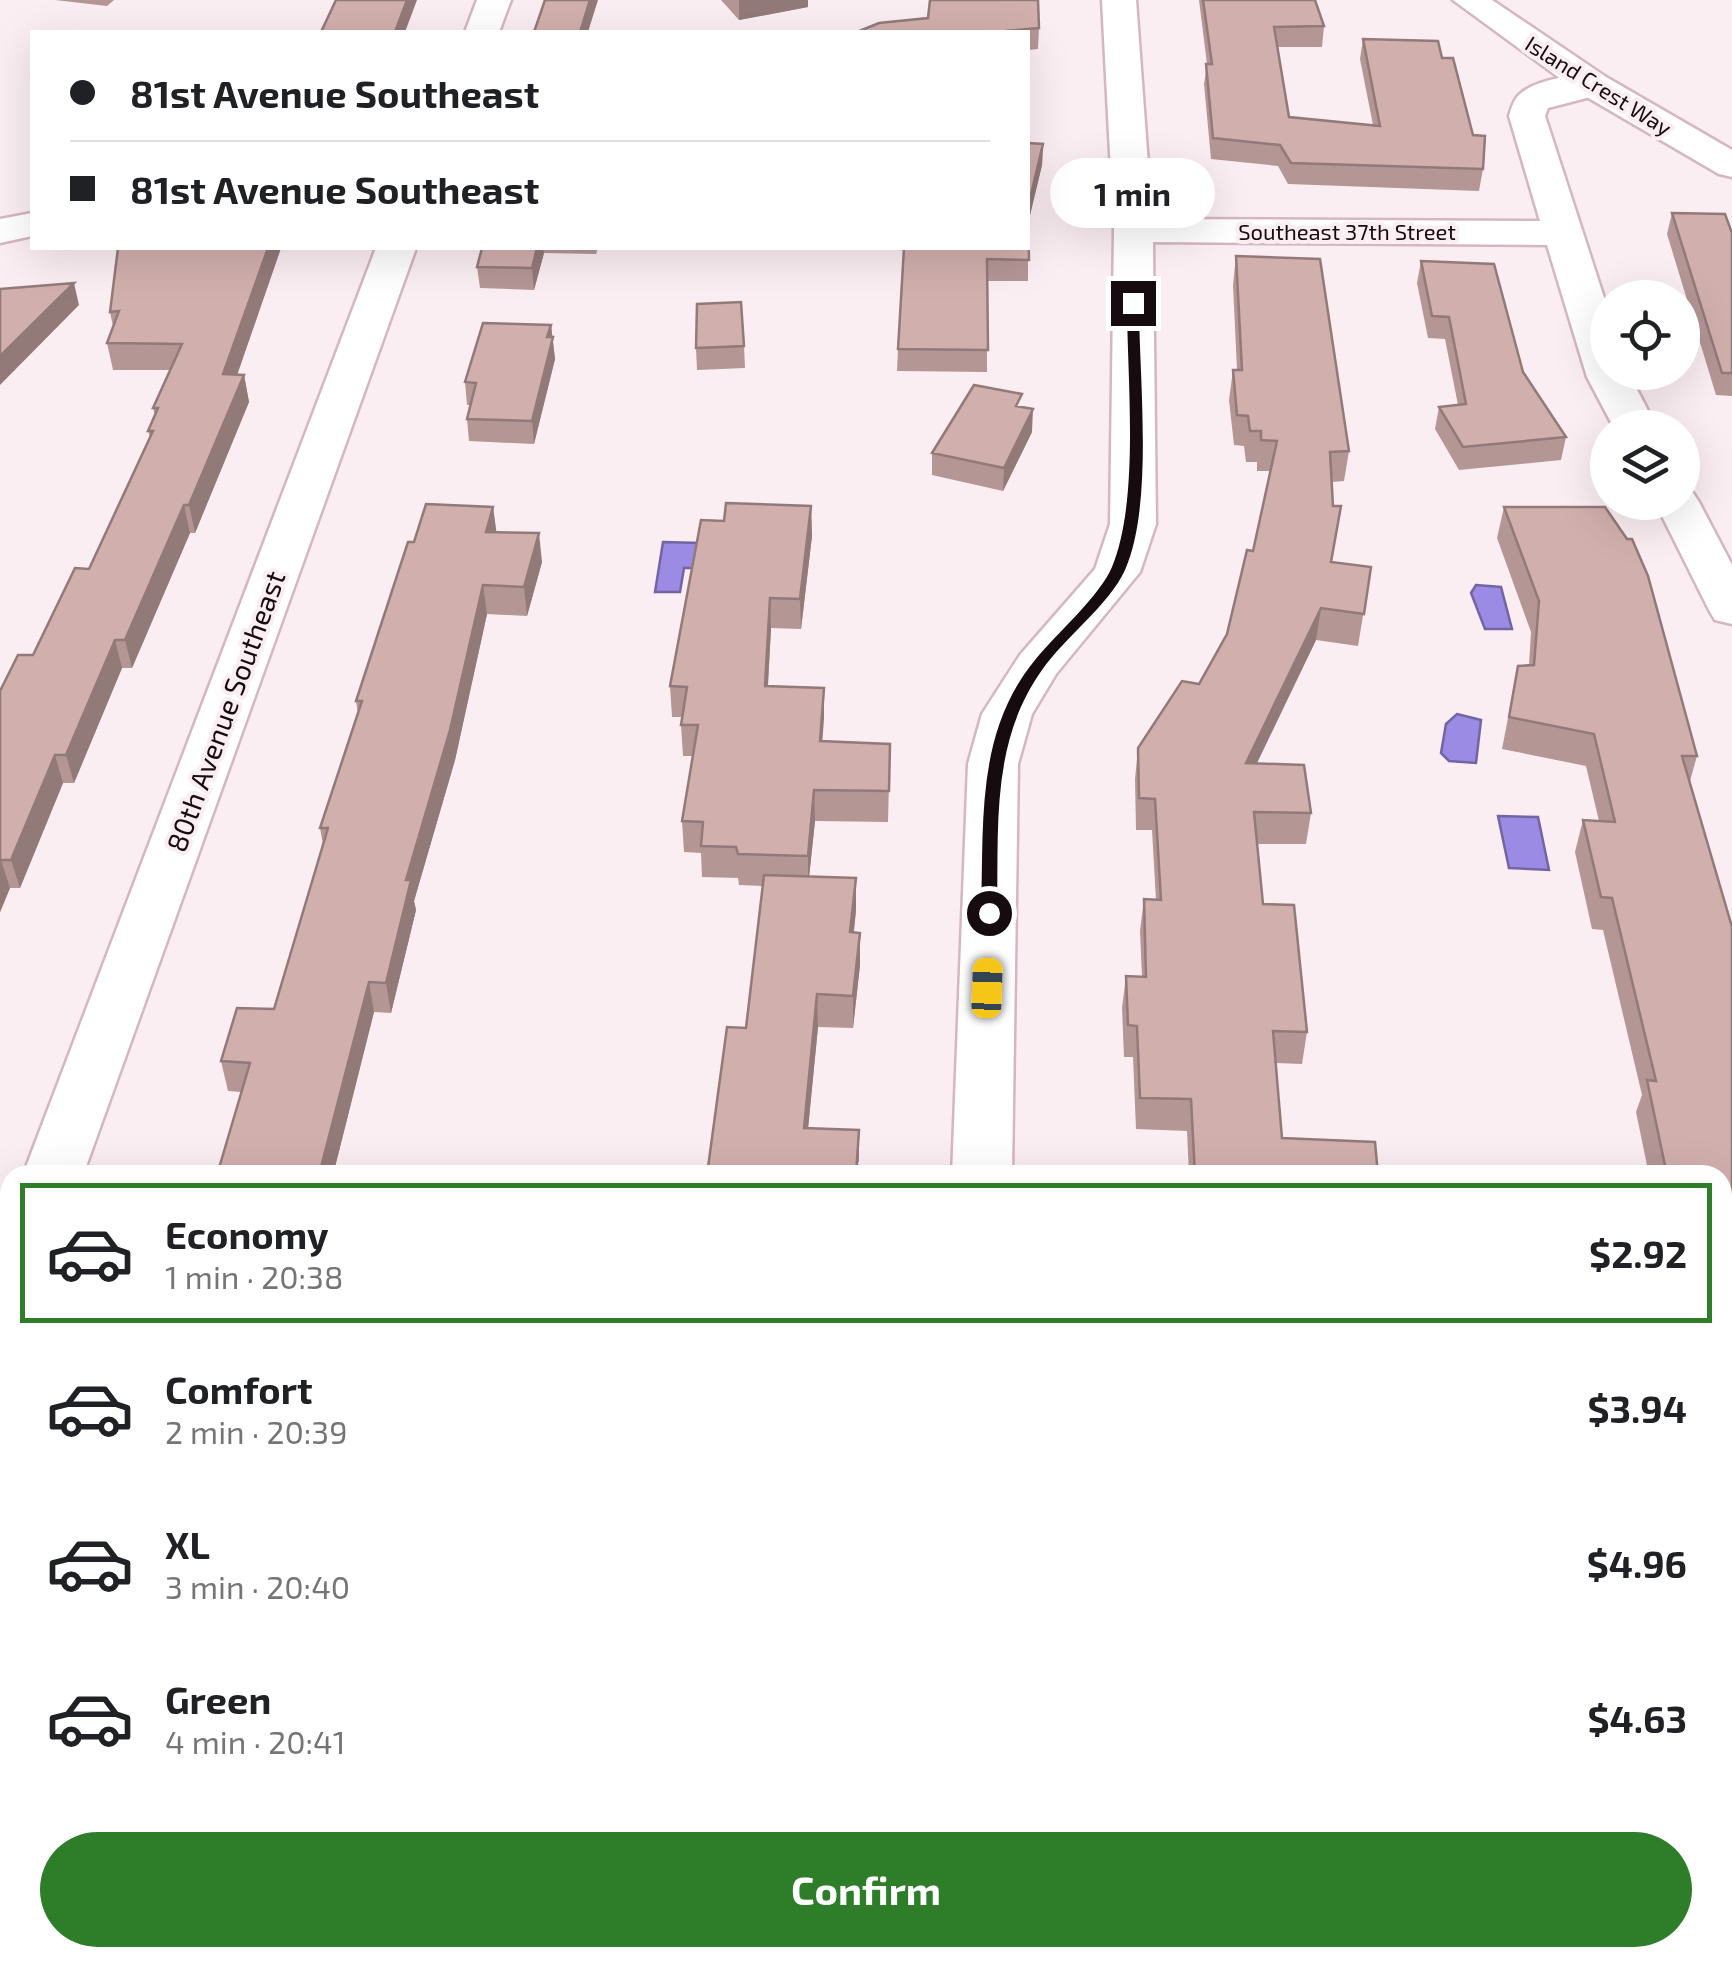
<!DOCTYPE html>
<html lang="en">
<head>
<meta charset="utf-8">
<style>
  :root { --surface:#fff; --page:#f6f6f6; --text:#202124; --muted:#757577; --line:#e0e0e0; --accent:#2e7e29 }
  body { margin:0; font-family:"Exo 2",sans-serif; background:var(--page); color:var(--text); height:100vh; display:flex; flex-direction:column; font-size:38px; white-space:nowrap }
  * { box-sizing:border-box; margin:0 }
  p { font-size:32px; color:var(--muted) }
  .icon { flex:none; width:55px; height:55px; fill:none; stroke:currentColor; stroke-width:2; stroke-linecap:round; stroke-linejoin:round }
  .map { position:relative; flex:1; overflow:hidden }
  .panel { position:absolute; left:0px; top:1165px; width:1732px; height:802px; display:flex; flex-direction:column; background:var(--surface); border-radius:30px 30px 0 0; box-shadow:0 10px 40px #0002 }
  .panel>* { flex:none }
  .hud { position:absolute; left:30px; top:30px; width:1000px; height:220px; border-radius:0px; box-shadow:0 10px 40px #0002; display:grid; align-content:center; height:220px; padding:0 40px; background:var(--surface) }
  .controls { position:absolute; left:1590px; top:280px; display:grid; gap:20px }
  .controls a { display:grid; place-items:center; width:110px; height:110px; border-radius:50%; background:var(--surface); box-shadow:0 10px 40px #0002; font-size:50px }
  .end { position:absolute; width:45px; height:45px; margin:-22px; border:12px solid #160c10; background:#fff; box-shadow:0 0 0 5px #fff }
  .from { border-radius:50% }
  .bubble { position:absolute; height:70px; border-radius:35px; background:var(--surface); box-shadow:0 10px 40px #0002; font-size:32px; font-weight:700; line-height:70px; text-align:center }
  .car { position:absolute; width:30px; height:60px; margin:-30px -15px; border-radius:12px; box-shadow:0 0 8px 2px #0007; background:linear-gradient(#f5c518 24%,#345 0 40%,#f5c518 0 76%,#345 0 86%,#f5c518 0) }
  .hud b { display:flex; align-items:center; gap:35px; height:95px; font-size:38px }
  .hud b+b { border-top:2px solid var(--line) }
  .hud i { width:25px; height:25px; background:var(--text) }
  ul { padding:18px 0 0; list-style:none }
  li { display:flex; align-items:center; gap:30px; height:140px; margin:0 20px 15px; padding:0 20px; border:5px solid transparent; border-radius:0px }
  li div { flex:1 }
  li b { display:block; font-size:38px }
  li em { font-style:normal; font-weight:700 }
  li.on { border-color:var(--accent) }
  li>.icon { width:90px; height:90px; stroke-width:1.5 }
  .action { display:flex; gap:20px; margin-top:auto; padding:20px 40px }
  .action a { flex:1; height:115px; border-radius:60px; background:var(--accent); color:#fff; font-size:40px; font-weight:700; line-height:115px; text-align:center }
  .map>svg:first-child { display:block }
  .water { fill:#9b8be4; stroke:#7365a4; stroke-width:2.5 }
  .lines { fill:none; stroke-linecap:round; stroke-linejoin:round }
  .minor-casing { stroke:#d5b6c3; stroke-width:5 }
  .major-casing { stroke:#d5b6c3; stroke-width:5 }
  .minor { fill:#fff; fill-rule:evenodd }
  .major { fill:#fff; fill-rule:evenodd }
  .wall { fill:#b49695 }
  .shaded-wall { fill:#927a79 }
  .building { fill:#d1afad; stroke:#927a79; stroke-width:2.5 }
  .route { fill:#160c10 }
  .labels { text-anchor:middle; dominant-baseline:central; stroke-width:8; stroke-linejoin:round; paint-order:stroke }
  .far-street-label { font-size:22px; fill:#160c10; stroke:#fbeef3 }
  .street-label { font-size:28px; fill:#160c10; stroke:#fbeef3 }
</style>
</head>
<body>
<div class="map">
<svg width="1732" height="1967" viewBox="0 0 1732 1967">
  <rect width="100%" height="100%" fill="#fbeef3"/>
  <!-- water -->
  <path class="water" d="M663,542L700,543L696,568H684L680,592H655Z
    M1476,585L1501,587L1512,629H1485L1471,593Z
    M1457,714L1481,720L1476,763L1449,761L1441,753L1446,724Z
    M1498,816L1538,817L1549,870L1509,868Z"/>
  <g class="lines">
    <!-- minor casing -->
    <g class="minor-casing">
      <path id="minor" d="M477,0H511L499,32H465Z
        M1102,0H1136L1152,219L1540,221L1509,116C1511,109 1514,99 1520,94C1538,78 1583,72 1606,77L1611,85L1606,93L1548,108L1545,116L1608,310V372H1628L1657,428H1614L1587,377L1547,245L1153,242L1156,524L1140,572L1056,674L1032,714L1018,764L1012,1175H952L968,764L982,714L1020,655L1095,569L1110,524L1114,230Z
        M32,213V236L0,243V219Z
        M376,248H416L83,1175H23Z
        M1682,490L1693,493L1699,502L1732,565V624L1715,620L1709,610L1655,502H1682Z
        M10,1268V1341L0,1344V1271Z
        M924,1958H1000L999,1967H923Z"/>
    </g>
    <!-- major casing -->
    <g class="major-casing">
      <path id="major" d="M1453,0H1492L1606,77L1732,150V177L1719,174L1580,93Z"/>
    </g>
    <!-- minor -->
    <use href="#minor" class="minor"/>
    <!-- major -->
    <use href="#major" class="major"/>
  </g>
  <!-- wall -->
  <path class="wall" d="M55,0H114L107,6Z
    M721,0H808V7L739,20Z
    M1199,0H1315L1324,26L1322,47H1278L1289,117L1373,125L1360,59L1363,39L1442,58L1483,169L1479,191L1288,184L1278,166L1211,159L1204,84L1207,64Z
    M928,18L1039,28L1038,49L1028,50V32H857Z
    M1028,143L1043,144L1042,165L1028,222V281H987V372L897,371L898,349Z
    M1672,213L1732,233V396L1716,395L1667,234Z
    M281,248L237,375H244L249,402L195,533H190L132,668H122L74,783H63L20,888H10L0,912V691L33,655L89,569L150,437L148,431L155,416L153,408L170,370H113L107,343L113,326L110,312Z
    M482,248H598L596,254L544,253L534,290L480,288L477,267Z
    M1236,256L1349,451L1344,481L1332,482V562L1371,567L1358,646L1316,640L1257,763L1311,813L1306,844H1257L1263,904L1307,1032L1302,1064L1276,1063L1282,1138L1378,1175H1189L1187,1131L1136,1129L1133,1057H1124L1122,1008L1126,976L1142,977L1140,931L1144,899L1156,900L1152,830H1136L1135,779L1138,748L1199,684L1227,634L1253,551L1270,471H1257V462H1246L1244,446L1234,445L1229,400L1233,370H1237L1233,285Z
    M1421,261L1523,372L1566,437L1561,460L1459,470L1435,429L1439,407L1458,405L1445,339L1428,338L1417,283Z
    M551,325L555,359L534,444L469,441L467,419L470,405H467L465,382Z
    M744,346L745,368L697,370L696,348Z
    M1021,407L1032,432L1003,491L932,475V453Z
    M811,506L812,536L801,629L771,628L768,686L824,688L822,741L890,744L888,822L815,821L809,877L856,878V910L854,932L860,933V965L853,1028L818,1027L808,1128L859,1130V1162L707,1175L746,1028L763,886L739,885L738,878L702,877L701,853L684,852L682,821L693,756H683L681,725L682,717H672L670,686L724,521Z
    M493,507L496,532L542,562L527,616L487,614L455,760L414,901L416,910L391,1013L374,1012L333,1175H217L241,1092L228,1091L221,1061L274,1009L323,844L320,828L358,714L356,701L414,542Z
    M1504,507L1697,756L1690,781L1732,927V1746L1722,1701V1175H1649L1636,1112L1642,1095L1603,930L1592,929L1575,852L1583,820L1599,821L1586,766L1502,749L1518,666L1529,665L1531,632L1497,538Z
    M1303,1958H1372L1373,1966L1390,1967H1304Z"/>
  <!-- shaded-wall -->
  <path class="shaded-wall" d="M407,0H417L405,32H395Z
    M590,0H598L588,32H580Z
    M739,0H808V7L739,20Z
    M1043,144L1042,165L1028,224V207Z
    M268,248H281L228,401L223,374Z
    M537,248H543L544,253L534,290L532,268Z
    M74,283L79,305L0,385V356Z
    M551,325L555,359L534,444L532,421L547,337Z
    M244,375L249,402L195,533L189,505Z
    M1033,409L1032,432L1003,491L1004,468Z
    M184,505L190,533L132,668L125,640Z
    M811,506L812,536L801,629L800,599Z
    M493,507L497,536L486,532Z
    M539,533L542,562L527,616L524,587Z
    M483,585L487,614L455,760L414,901L416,910L391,1013L386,983L406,880Z
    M770,598L771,628L766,717L765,686Z
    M1321,608L1316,640L1242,794L1246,763Z
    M115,640L122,668L74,783L66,755Z
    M824,688V719L820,772V741Z
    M55,755L63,783L20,888L11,860Z
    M814,790L815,821L808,887V856Z
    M1,860L10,888L0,912V861Z
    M856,878V910L850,964V932Z
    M860,933V965L853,1028V996Z
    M369,982L374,1012L333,1175H320V1171Z
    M817,994L818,1027L805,1160L804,1128Z
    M859,1130L858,1175H856Z
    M109,1958H127L125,1967H107Z"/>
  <!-- building -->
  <path class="building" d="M336,0H407L395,32H321Z
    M545,0H590L580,32H534Z
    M930,0H1038L1039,28L1006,31V32H857L879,23L928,18Z
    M1203,0H1315L1324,26L1274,27L1289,117L1380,126L1363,39L1438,41L1442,58H1453L1473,135L1485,136L1483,169L1291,163L1280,145L1213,138L1206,64H1212Z
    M1028,143L1043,144L1028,207Z
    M1028,207L1029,260L987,259L988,350L898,349L904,248H1028Z
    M1672,213L1725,214L1732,233V373H1722Z
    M118,248H268L223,374L244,375L189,505H184L125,640H115L66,755H55L11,860H1L0,861V691L18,655H33L75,568L89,569L153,431H148L158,408H153L182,344L107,343L119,311L110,312Z
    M482,248H537L532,268L477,267Z
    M1236,256L1320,259L1349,451L1330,452L1333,506H1341L1331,562L1371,567L1364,614L1321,608L1246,763L1304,765L1311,813L1254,812L1263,904L1294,905L1307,1032L1273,1031L1282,1138L1375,1142L1378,1175H1195L1191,1099L1140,1098L1137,1026L1128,1025L1126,976L1146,977L1144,899L1161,900L1155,799L1139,798L1138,748L1182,681L1199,684L1227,634L1247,550L1253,551L1277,441L1261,440V431H1250L1248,416L1237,415L1233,370H1242Z
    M1421,261L1494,264L1523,372L1566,437L1463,447L1439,407L1466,404L1449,317L1432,316Z
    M74,283L0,356V289Z
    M741,302L744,346L696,348L697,304Z
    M483,323L551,325L547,337H553L532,421L467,419L476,383L465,382Z
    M974,385L1022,394L1016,406L1033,409L1004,468L932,453Z
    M726,503L811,506L800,599L770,598L765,686L824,688L820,741L890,744L889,791L814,790L808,856L738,854L736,847L701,846L703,822L682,821L698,725H681L687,687L670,686L701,520L724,521Z
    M426,504L493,507L486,532L539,533L524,587L483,585L450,730L406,880H411L386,983L369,982L320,1171L314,1170L313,1175H217L250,1063L221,1061L237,1008L274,1009L328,828H320L362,701H356L408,542H414Z
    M1504,507H1605L1627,539H1632L1648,576L1697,756H1682L1732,927V1652L1730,1643H1722V1175H1667L1647,1080L1656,1081L1612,898L1601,897L1583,820L1615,822L1594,734L1509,717L1518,666L1534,665L1539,601Z
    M764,875L856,878L850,932L860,933L853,996L817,994L804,1128L859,1130L856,1175H707L727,1027L746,1028Z
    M10,1848V1958H109L107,1967H0V1878Z
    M556,1958H769L768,1967H554Z
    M1313,1958H1372L1373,1966L1390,1967H1314Z"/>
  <!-- route -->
  <path class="route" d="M1133,300L1139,303C1139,378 1154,504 1125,570C1110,604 1064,638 1042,670C990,743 999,828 997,913L989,919L981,913C984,824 975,733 1035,660C1056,634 1100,596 1112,567C1140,499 1127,379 1127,303Z"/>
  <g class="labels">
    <!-- far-street labels -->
    <g class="far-street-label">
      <text transform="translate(1599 85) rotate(32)">Island Crest Way</text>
      <text x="1347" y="231">Southeast 37th Street</text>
    </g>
    <!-- street labels -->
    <g class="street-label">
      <text transform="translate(225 711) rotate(-70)">80th Avenue Southeast</text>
    </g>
  </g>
</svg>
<div class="controls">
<a><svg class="icon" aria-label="locate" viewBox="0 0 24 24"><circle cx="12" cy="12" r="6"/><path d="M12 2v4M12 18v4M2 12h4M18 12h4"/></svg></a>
<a><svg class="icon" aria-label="layers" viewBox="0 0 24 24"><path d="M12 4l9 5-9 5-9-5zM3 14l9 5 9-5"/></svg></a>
</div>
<i class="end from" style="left:989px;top:913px"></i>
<i class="end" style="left:1133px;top:303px"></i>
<div class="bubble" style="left:1050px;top:158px;width:165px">1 min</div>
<i class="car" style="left:987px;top:988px;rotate:2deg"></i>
<div class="hud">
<b><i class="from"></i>81st Avenue Southeast</b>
<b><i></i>81st Avenue Southeast</b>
</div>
<section class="panel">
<ul>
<li class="on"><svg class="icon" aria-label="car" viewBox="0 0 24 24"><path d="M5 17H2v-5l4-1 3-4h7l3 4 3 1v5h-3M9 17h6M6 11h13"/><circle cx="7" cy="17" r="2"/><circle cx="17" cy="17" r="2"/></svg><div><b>Economy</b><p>1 min · 20:38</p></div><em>$2.92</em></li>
<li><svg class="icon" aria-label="car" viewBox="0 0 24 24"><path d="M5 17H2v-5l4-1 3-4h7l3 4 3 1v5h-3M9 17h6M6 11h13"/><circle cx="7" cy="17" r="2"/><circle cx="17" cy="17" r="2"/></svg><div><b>Comfort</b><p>2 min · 20:39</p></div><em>$3.94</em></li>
<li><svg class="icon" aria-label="car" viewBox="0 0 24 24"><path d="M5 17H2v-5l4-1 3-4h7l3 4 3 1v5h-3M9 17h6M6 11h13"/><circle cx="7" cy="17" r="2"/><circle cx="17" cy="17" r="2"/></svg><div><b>XL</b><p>3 min · 20:40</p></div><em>$4.96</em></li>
<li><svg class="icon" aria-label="car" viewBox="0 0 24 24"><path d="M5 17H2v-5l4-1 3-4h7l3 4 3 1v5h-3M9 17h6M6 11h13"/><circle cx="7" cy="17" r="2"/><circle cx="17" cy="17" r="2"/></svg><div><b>Green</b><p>4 min · 20:41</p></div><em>$4.63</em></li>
</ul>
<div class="action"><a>Confirm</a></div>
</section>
</div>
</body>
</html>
